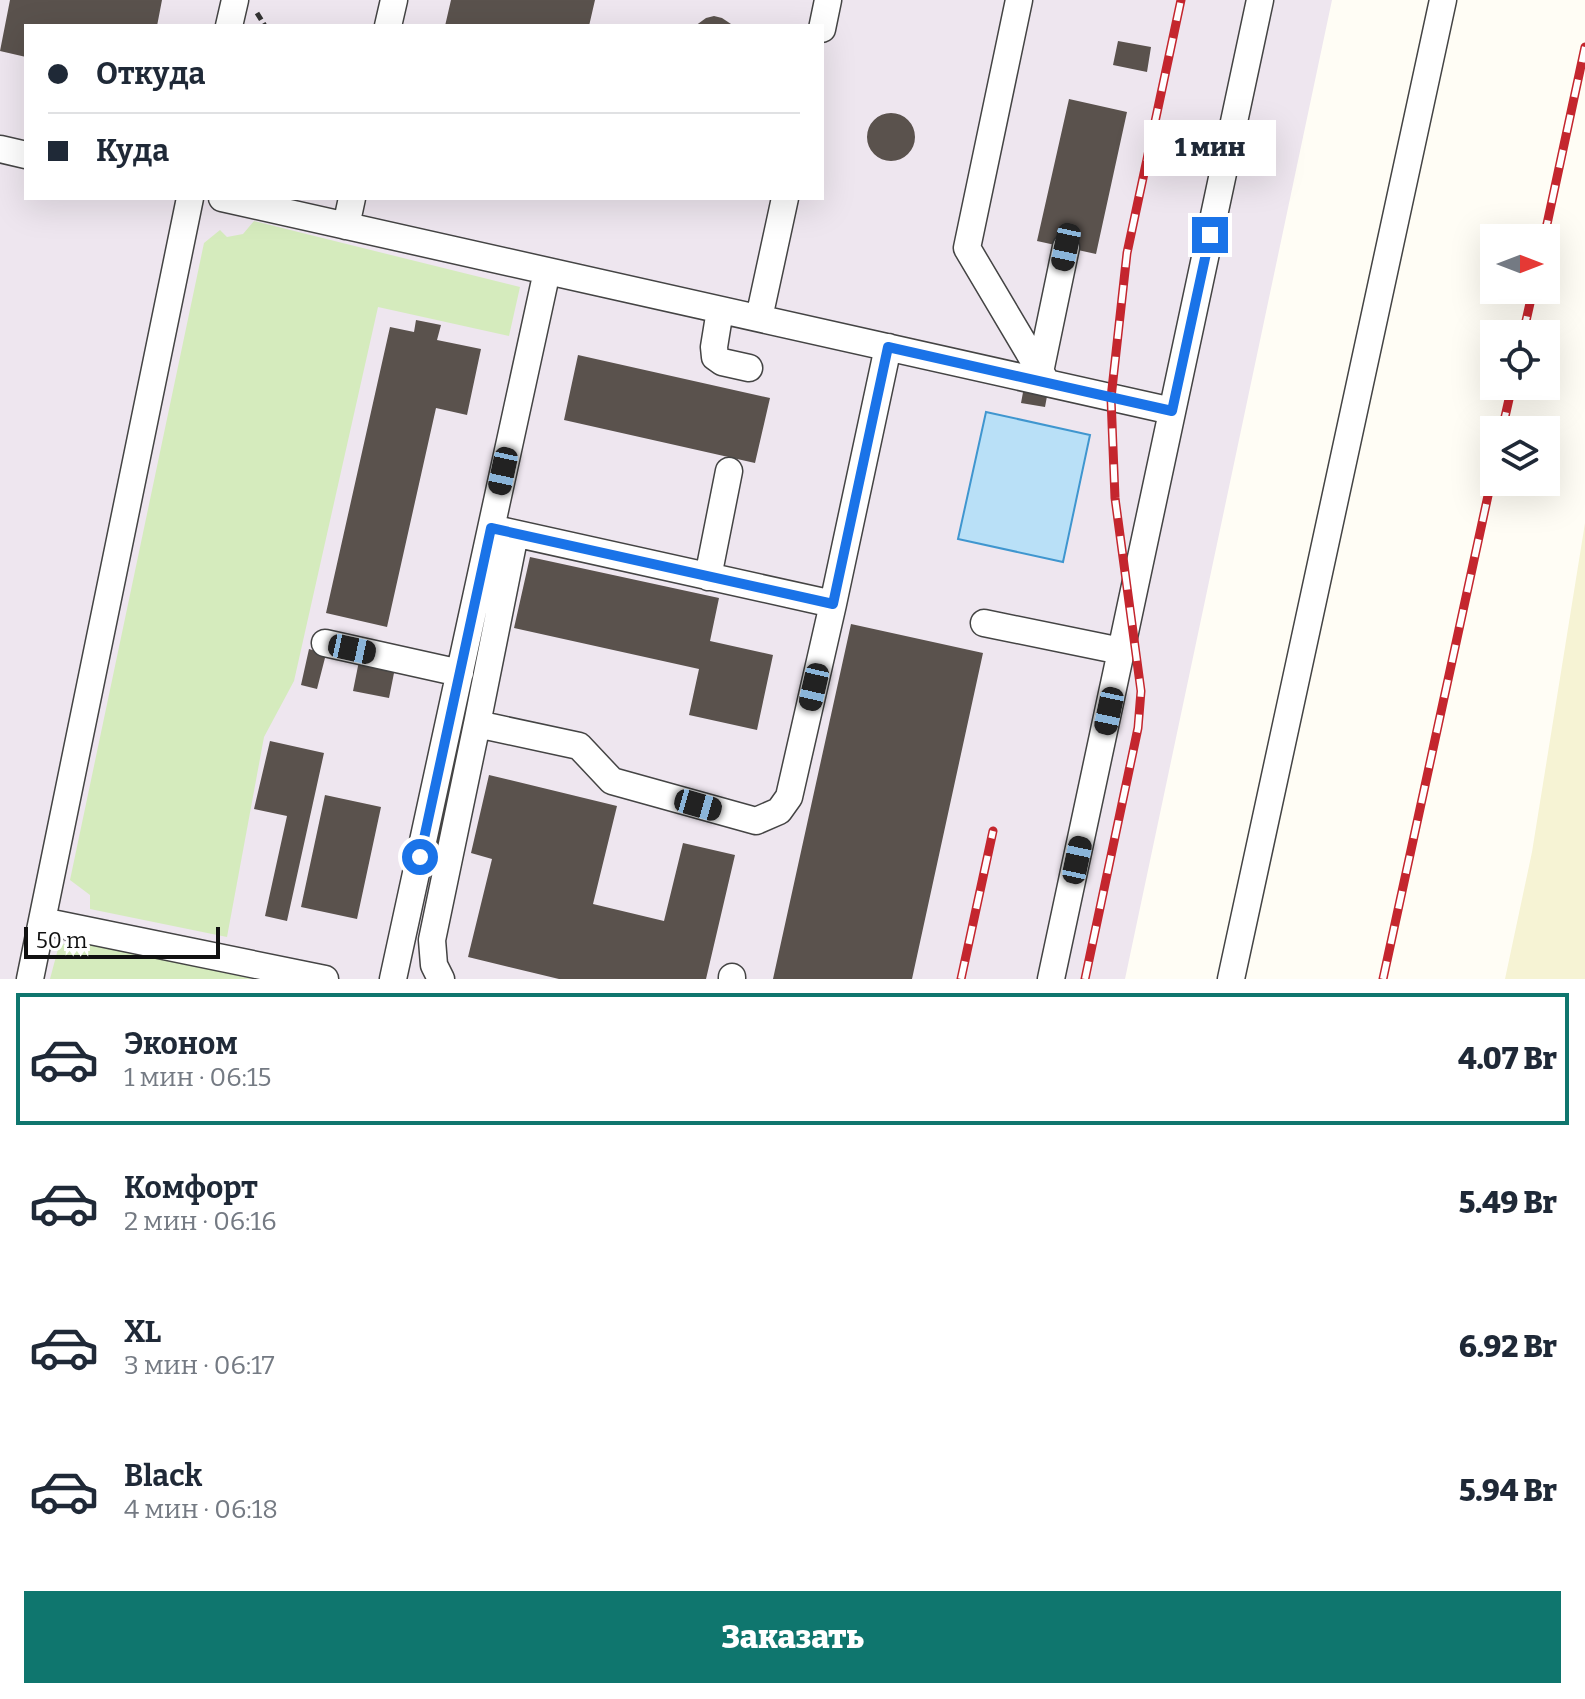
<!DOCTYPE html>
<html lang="ru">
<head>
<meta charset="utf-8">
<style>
  :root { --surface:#fff; --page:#f6f6f7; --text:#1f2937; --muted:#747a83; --line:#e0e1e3; --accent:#0f766e }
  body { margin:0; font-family:Bitter,serif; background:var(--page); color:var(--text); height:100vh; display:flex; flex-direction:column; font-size:30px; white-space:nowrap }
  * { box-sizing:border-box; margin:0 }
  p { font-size:26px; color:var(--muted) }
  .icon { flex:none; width:44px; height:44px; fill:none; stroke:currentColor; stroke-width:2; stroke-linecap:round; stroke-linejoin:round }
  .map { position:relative; height:979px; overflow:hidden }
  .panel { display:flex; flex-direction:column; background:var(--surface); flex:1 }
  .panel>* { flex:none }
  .banner { position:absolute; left:24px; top:24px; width:800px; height:176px; border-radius:0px; box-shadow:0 8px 32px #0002; display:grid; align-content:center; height:176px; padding:0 24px; background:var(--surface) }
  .needle { width:52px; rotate:90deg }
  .controls { position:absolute; left:1480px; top:224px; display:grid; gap:16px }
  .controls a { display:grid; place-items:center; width:80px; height:80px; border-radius:0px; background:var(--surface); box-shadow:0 8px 32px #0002; font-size:40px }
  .scale { position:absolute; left:24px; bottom:20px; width:196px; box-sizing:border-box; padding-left:8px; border:4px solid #111; border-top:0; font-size:22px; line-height:28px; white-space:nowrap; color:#111; -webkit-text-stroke:6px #fff; paint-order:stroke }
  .end { position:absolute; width:36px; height:36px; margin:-18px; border:10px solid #1a73e8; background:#fff; box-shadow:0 0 0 4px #fff }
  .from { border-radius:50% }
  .bubble { position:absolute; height:56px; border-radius:0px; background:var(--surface); box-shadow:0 8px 32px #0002; font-size:26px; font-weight:800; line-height:56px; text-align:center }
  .car { position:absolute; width:24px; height:48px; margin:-24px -12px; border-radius:10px; box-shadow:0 0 6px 2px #0007; background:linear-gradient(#222 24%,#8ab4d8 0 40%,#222 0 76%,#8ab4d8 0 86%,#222 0) }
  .banner b { display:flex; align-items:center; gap:28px; height:76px; font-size:30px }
  .banner b+b { border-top:2px solid var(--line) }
  .banner i { width:20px; height:20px; background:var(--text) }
  ul { padding:14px 0 0; list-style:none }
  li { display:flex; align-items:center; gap:24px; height:132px; margin:0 16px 12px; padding:0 8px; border:4px solid transparent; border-radius:0px }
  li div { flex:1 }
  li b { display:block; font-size:30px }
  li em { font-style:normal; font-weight:800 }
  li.current { border-color:var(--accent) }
  li>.icon { width:72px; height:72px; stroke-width:1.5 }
  .cta { display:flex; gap:16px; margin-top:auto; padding:16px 24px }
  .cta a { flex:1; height:92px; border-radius:0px; background:var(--accent); color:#fff; font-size:32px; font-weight:800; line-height:92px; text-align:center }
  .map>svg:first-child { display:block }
  .industrial { fill:#eee6ef; fill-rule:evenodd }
  .farmland { fill:#f6f3d4 }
  .green { fill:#d5ebbd }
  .water { fill:#b9e0f7; stroke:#3f96cf; stroke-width:2 }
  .building { fill:#5a524d }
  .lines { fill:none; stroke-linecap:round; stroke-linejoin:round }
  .minor-casing { stroke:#444; stroke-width:29 }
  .path { stroke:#333; stroke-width:5; stroke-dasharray:8 4; stroke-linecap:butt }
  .minor { stroke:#fff; stroke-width:26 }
  .rail-casing { stroke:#c4262e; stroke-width:9 }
  .rail { stroke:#fff; stroke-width:6; stroke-dasharray:18; stroke-linecap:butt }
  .route { stroke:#1a73e8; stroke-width:10 }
</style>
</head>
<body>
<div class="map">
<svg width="1585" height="979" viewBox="0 0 1585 979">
  <rect width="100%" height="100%" fill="#fffdf5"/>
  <!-- industrial -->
  <path class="industrial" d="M0,0H1332L1125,979H0ZM26,26H822V198H26Z"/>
  <!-- farmland -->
  <path class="farmland" d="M1585,523V979H1505L1532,852Z"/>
  <!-- green -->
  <path class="green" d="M254,221L520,287L509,336L378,307L294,681L264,737L227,937L90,909V895L70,880L204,243L220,230L227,237L243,234Z
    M81,941L253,979H50L59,945Z"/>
  <!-- water -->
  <path class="water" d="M986,412L1090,435L1063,562L958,539Z"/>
  <!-- building -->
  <path class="building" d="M10,0H162L157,26H26V57L0,51Z
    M451,0H595L589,26H445Z
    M714,16L722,18L734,26H695L706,18Z
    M1118,41L1151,47L1147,72L1113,65Z
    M1069,99L1127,112L1096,254L1037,241Z
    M867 137a24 24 0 1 1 48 0a24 24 0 1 1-48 0Z
    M416,320L441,325L437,340L481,349L467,415L436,408L387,627L326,613L390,327L414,332Z
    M578,355L770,398L755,463L564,420Z
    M1024,387L1048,391L1045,407L1021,403Z
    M530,557L719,598L710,641L773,655L757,730L689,715L699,669L514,628Z
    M851,624L983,653L912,979H773Z
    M309,649L326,654L317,689L301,685Z
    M359,661L395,668L389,698L353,691Z
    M270,741L324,753L287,921L265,916L287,816L254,809Z
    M489,775L617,806L593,904L664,921L683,843L735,855L706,979H559L468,957L492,859L471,853Z
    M325,795L381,807L357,919L301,907Z"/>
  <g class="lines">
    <!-- minor casing -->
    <g class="minor-casing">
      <path id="minor" d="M1019,0L967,248L1047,383
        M229,26L235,0
        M388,26L394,0
        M822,29L828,0
        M0,149L26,155
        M222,198L1172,411
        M346,226L352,198
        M720,310L714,347L715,357L722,362L749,368
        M759,318L785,198
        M1040,372L1066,247
        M500,530L833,604L888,347
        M515,534L477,724L579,746L612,781L756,821L779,811L789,797L833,604
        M708,577L729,471
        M984,623L1121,651
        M325,643L460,673
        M42,921L325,979
        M30,979L190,198
        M393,979L547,271
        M441,979L434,965L432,940L477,724
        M732,979V977
        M1051,979L1260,0
        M1231,979L1443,0"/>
    </g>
    <!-- path -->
    <path class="path" d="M257,13L265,26"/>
    <!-- minor -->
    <use href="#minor" class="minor"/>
    <!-- rail casing -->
    <g class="rail-casing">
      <path id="rail" d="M1544,238L1585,47
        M1523,334L1533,290
        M1502,430L1512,386
        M961,979L993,831
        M1085,979L1138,728L1141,691L1115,498L1111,398L1127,253L1181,0
        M1383,979L1494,468"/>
    </g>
    <!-- rail -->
    <use href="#rail" class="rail"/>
  </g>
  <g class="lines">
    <!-- route -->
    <path class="route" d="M420,857L491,528L833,604L888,347L1172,411L1210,235"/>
  </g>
</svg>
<div class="controls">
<a><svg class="needle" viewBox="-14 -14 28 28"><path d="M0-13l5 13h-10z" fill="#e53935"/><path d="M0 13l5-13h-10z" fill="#747a83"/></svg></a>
<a><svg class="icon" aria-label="locate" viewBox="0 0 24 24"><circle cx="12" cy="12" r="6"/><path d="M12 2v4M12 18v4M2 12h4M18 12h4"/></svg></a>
<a><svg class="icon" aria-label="layers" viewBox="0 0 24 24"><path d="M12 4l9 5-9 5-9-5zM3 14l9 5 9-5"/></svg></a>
</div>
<div class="scale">50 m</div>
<i class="end from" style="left:420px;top:857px"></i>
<i class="end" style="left:1210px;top:235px"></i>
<div class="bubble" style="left:1144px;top:120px;width:132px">1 мин</div>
<i class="car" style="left:1066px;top:247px;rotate:192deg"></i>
<i class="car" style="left:503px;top:471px;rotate:192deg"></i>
<i class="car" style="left:352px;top:649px;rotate:102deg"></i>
<i class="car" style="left:814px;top:687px;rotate:193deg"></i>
<i class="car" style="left:1109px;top:711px;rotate:192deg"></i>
<i class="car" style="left:698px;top:805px;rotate:106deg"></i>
<i class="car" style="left:1077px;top:860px;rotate:12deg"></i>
<div class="banner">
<b><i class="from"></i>Откуда</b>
<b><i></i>Куда</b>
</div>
</div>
<section class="panel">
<ul>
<li class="current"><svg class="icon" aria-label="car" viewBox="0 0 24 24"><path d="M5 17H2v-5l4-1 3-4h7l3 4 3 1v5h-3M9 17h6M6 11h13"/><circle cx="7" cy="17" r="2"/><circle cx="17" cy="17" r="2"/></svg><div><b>Эконом</b><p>1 мин · 06:15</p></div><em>4.07 Br</em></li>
<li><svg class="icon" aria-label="car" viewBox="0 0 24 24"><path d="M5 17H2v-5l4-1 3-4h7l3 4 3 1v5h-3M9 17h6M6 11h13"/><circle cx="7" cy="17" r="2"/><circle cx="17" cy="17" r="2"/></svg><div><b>Комфорт</b><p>2 мин · 06:16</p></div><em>5.49 Br</em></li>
<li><svg class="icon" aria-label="car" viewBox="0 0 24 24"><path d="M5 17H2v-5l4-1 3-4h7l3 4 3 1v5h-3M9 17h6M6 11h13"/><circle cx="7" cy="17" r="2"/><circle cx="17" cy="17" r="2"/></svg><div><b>XL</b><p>3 мин · 06:17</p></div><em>6.92 Br</em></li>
<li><svg class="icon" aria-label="car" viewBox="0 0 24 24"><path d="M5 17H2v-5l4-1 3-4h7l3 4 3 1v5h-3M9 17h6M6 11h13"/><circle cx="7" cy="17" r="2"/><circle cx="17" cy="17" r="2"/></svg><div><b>Black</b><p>4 мин · 06:18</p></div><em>5.94 Br</em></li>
</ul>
<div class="cta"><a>Заказать</a></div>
</section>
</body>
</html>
